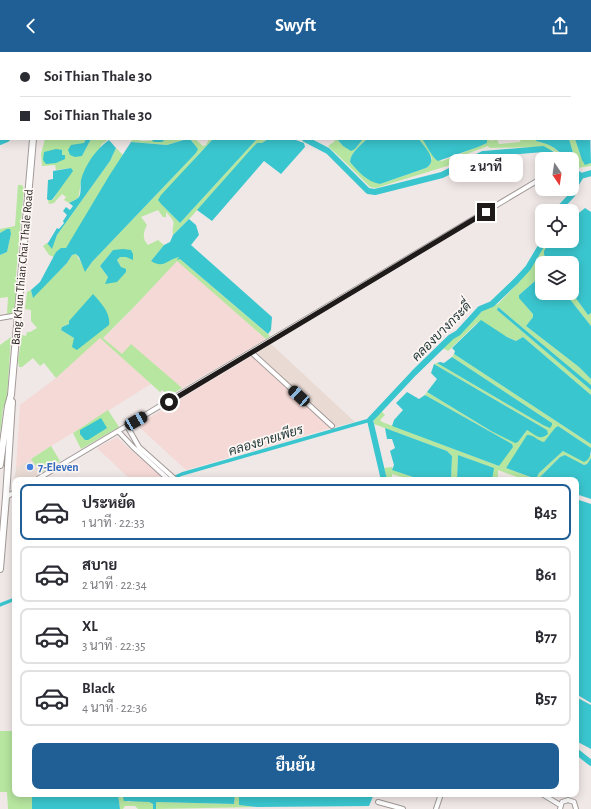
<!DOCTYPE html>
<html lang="th">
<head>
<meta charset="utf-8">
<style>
  :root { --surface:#fff; --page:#f2f2f3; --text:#2b2b33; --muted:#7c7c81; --line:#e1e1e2; --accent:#1f5f95 }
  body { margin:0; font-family:"Alegreya Sans",Sarabun,sans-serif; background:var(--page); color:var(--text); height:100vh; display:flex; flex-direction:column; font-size:15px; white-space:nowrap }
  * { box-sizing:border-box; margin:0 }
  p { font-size:13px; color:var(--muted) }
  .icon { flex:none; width:22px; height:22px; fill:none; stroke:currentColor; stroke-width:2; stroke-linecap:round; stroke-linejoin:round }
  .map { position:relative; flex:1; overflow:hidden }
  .drawer { position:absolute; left:12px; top:425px; width:567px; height:320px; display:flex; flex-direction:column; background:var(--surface); border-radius:8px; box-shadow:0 2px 10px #0003 }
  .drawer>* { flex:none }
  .hud { position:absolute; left:0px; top:0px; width:591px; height:88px; box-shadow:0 2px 10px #0003; display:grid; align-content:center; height:88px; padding:0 20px; background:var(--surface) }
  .needle { width:26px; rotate:167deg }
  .tools { position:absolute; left:535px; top:100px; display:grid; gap:8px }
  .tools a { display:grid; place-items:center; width:44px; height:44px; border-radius:8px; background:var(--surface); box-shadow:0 2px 10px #0003; font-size:20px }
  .end { position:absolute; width:18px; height:18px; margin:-9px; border:5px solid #1e1b1a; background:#fff; box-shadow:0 0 0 2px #fff }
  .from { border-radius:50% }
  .bubble { position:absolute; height:28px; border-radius:8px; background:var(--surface); box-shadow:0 2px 10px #0003; font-size:13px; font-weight:700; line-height:28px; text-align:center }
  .car { position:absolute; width:12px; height:24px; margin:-12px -6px; border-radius:5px; box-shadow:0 0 3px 1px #0007; background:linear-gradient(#222 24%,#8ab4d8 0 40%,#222 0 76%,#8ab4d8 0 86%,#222 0) }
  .hud b { display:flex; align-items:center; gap:14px; height:38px; font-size:15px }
  .hud b+b { border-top:1px solid var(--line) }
  .hud i { width:10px; height:10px; background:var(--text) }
  ul { padding:7px 0 0; list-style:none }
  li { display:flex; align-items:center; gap:12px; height:56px; margin:0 8px 6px; padding:0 12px; border:2px solid var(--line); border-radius:8px }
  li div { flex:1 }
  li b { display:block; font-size:15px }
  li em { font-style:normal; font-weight:700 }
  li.on { border-color:var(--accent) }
  li>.icon { width:36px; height:36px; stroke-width:1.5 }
  .cta { display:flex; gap:8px; margin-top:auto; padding:8px 20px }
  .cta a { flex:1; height:46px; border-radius:8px; background:var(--accent); color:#fff; font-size:16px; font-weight:700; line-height:46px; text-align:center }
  header { display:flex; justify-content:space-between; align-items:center; height:52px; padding:0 20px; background:var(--accent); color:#fff; font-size:18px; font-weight:700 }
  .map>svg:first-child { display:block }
  .built { fill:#e9dad4 }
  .industrial { fill:#f4d9d6 }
  .green { fill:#b6e69f; fill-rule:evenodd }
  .water { fill:#3ac6cf }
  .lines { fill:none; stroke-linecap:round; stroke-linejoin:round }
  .canal { stroke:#3ac6cf; stroke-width:3.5 }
  .river { stroke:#3ac6cf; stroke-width:6 }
  .street-casing { stroke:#a09997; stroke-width:6 }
  .secondary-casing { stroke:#a09997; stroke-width:8 }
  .street { stroke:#fff; stroke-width:4 }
  .secondary { stroke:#fff; stroke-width:6 }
  .route { stroke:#1e1b1a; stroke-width:5 }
  .shop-dot { fill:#3f7fe0; stroke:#fdf6f3; stroke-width:1.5 }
  .labels { text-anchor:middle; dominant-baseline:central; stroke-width:3.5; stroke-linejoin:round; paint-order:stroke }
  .street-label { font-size:12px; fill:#1e1b1a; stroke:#fdf6f3 }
  .shop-label { font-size:12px; font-weight:bold; fill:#366cbe; stroke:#fdf6f3; text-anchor:start }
  .water-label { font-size:13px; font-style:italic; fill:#1f3738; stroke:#fdf6f3 }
</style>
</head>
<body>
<header><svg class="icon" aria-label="back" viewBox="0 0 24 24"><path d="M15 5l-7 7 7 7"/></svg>Swyft<svg class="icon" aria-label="share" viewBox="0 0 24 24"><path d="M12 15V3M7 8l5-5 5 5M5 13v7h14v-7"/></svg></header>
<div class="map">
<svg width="591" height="757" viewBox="0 0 591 757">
  <rect width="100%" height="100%" fill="#f0e8e6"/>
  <!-- built -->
  <path class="built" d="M271,292L355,370L331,376L252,304Z
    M31,407L41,421L28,428H15V436H14L16,416Z"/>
  <!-- industrial -->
  <path class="industrial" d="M177,208L266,287L169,344L103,286L133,256Z
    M100,285L151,332L16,416L20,353L56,326Z
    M252,304L331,376L186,418L138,374L142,370Z
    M117,385L125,393L163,426L156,428H131L97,396Z"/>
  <!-- green -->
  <path class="green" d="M45,87H86L84,91L82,104L91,87H109L102,92L81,128L79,143L78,146L69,151L64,148L66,145L62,142L54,151L49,152L48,148H53L71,116L56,118L55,113L42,114L41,102Z
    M132,87L143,89L187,87L167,93L131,90Z
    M190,87H195L203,94L206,93L209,87H213L189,113L162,153L180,171L257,87H268L262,91H257L191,165L173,183C171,170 179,173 166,160V165H163L158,158L141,165L147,173C143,181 142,186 148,193L158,188L164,193L151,209L179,205L180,207L270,284L266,287L177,209L133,256L103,286L122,302L131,292L182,336L169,344L162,338L160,340L100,286L56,326L44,311L40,314L33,306L22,315H19L18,308L22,283L26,284L27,280H30L37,276L31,269V258L25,257L27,240L31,238L33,245L67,211L72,203L76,202L86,219L92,210L196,101L193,90ZM113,198L126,205H120L117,208L121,215L106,232L108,225L100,214ZM69,272L109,273L74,286L61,278L62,275Z
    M334,87H337L343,94L355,97L363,87H367C361,93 350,101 350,110L366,126L380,132L426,116L430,113L432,106L419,87H422L431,99L435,107L442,109L487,91V87L493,89V87H497L499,92L520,90L521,87H536V89L548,92L569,107H566L557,100L540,95L490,96L488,94L453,107L454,110L447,114L376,136L370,135L347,112L328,94L335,89Z
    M569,87H575L580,102L588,112L591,111V114L577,116L572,112V109L576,111V105L574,104Z
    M116,96L123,103L66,197L56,200L54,205L49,203L43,194L47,191L52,196L57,183L110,109Z
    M18,133H22L24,137L16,223V260L7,262L8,245L0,246V203L7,200L11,182L9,177L0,181V177L15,174Z
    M547,189H550L544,199V203L550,211H542V223L519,243L527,255L533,262V265L526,274L579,315L591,327V333L498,255L497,258L591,338V343L523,285L516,289L477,271L448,299L443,296L470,270L485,257L498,252L520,229L538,205Z
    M565,241H572L588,263L591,261V274Z
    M11,285L7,345L3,357L0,382V293Z
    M454,302L591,392V396L558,374L544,390H541L530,383L506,416L536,427L539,421L563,399L586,409L591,402V406L587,412L584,413L565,403L560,405L538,427L539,428H525L498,418V428H492L493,416L458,403L457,428H451L452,404L447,399L374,372V367L381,359L385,363L380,368L382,370L499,414L512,392L425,343L427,340L491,379L518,390L527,378H547L434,312L437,311L543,373L552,371L452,305Z
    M108,358L119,375L81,397L73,381Z
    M51,394L60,409L41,421L31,407Z
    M392,415L393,418L422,428H411L392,422V428H387L384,416Z
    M0,679H15V742H32V757H8L7,740H0Z
    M118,742H122V745L128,750C136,749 145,748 153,752V757H138L135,754H125L123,757H120Z
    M235,742H239V753L257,755L156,757V750L234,752Z"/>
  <!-- water -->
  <path class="water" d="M590,79L591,111L585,113L582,108L575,87H590Z
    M86,87H91L82,104L75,105L70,103L68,98L71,93L84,91Z
    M187,87H190L198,97L196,101L92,210L85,220L79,205L76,202L72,203L67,211L33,246L31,238L40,230L56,200L61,196H66L109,124L131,90L167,93Z
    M213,87H257L180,171L162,153L158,148L161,143Z
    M268,87H293L304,91L305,95L281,122L264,109L212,169L197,158L252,96L257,91H262Z
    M337,87H363L355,97L351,99L343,94Z
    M367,87H419C425,96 439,108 426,116L380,132C367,130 358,119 350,110C350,101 361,93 367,87Z
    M422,87H487V91L478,95L438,109C433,107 426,92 422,87Z
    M536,87H569L574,104L578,109L576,111L572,109V107C565,106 556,96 549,93C545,91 540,90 536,89Z
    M109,88L116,96L110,109L57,183L52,197L47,191H48L57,176L59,177L64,171L63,169L67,163L63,159L66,155L70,158L73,154L69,151C72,149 76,148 78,146C82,143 80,133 81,128C85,113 96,97 109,88Z
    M56,97L62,98V103H65V107L56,111L46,112L43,108L44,100Z
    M71,116L73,119L52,148H48L47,147L48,128L53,127V119Z
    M585,156L591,160V261L588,263L572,241V211H550L544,203V199L550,189H572V163L574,165Z
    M189,167L196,173L199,183L191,193L272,265L271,278L268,282L180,207L177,208L179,205C166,208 164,217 151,209L164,193L170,190L173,183Z
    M7,177H10L11,182L7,200L0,203V181Z
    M123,197L131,198L133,202V208L126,205H120L117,208L121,215L126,217V220L117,230L105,232L108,225L100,214L113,198Z
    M542,223V241H565L591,274V327L579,315L526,274L533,265V262L519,246V243Z
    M93,242C101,251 111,261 109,273L77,298L72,295L74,286L61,278L62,275L69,272V269Z
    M498,255L591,333V338L497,258Z
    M481,268L507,285L516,289L523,285L591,343V392L454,302L455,299L452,296Z
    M452,305L552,371V373L550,376L543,373L437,311L440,310L444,311Z
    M434,312L547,378L548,382C539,389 536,383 527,378L518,390L515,391L491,379L427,340L437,327L431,321Z
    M407,340L419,347L425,343L512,392L513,395L499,414L392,374L394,368L403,358L396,351Z
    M101,366L107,376L88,388H85L80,382V378Z
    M558,374L591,396C591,401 590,408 584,410L563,399L539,421L536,427L506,416L527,383C533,382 538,389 544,390L555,376Z
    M385,376L447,399L452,404L451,428H422L392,418L394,413L390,399L395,396L392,387H387Z
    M458,403L494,416L492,428H457Z
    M565,403L584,413L587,412L591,406V447L576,442V428L538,427L560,405Z
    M576,447L591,452V651L576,642Z
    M576,645L591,653V697L576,689Z
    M32,742H118L120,757H32Z
    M122,742H157V743L162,745L167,742H235L234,752L156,750V757H153V752L149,750L124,749Z
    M239,742H374L369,754L257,755L239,753Z"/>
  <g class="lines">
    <!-- canal -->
    <path class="canal" d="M171,427L182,422L370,368
      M0,553L15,547"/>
    <!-- river -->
    <path class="river" d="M155,87H161
      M305,87L328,99L368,139L375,140L442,123L483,102L543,97L560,107
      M0,90L7,87
      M572,118L581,124
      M557,159L572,143L576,132L581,124L591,121
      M384,428L370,368L414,321L451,285L458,281L480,257L492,252L516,229L528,216L544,189
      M576,699L591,711"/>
    <!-- street casing -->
    <g class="street-casing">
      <path id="street" d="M137,0V1
        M0,53L1,54
        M0,266L18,263
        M251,300L332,374
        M127,374L139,395L176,428
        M118,379L133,395L169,428
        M36,428L542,126
        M187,428H188
        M6,445L15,440
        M542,742L560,753
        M378,750L403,757
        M436,757L441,742
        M560,757L562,750L568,748L574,750L576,757"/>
    </g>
    <!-- secondary casing -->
    <g class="secondary-casing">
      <path id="secondary" d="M46,1V0
        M0,413L8,354L11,343L33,87
        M0,517L6,445L12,350"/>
    </g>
    <!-- street -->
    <use href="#street" class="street"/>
    <!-- secondary -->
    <use href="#secondary" class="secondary"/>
  </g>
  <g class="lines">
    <!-- route -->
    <path class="route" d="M169,350L486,160"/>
  </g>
  <!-- markers -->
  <circle class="shop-dot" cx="30" cy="415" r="4"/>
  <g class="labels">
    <!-- street labels -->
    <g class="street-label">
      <text transform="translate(22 215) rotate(-85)">Bang Khun Thian Chai Thale Road</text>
    </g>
    <!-- shop labels -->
    <g class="shop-label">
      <text x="38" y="415">7-Eleven</text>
    </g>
    <!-- water labels -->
    <g class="water-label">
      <text transform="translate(442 280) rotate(-45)">คลองบางกระดี่</text>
      <text transform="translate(266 389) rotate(-17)">คลองยายเพียร</text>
    </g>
  </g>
</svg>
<div class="tools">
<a><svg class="needle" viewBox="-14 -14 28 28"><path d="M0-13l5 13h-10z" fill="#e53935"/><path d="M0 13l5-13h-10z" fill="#7c7c81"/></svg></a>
<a><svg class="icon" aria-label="locate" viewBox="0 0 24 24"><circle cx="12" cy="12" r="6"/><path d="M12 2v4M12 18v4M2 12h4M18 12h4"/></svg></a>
<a><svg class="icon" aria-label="layers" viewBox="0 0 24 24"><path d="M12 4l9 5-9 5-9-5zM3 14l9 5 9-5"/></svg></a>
</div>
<i class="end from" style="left:169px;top:350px"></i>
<i class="end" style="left:486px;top:160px"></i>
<div class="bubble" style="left:449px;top:102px;width:74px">2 นาที</div>
<i class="car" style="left:299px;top:344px;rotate:312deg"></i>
<i class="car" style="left:136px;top:369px;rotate:60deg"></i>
<div class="hud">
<b><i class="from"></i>Soi Thian Thale 30</b>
<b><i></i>Soi Thian Thale 30</b>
</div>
<section class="drawer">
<ul>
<li class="on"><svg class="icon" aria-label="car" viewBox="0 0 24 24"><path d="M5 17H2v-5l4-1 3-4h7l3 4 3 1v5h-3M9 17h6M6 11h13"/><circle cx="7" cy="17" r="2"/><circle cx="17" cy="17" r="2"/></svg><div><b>ประหยัด</b><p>1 นาที · 22:33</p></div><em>฿45</em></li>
<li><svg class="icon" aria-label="car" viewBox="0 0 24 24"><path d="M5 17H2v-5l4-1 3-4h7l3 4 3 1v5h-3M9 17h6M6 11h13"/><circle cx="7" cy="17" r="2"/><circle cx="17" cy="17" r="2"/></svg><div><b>สบาย</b><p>2 นาที · 22:34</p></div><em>฿61</em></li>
<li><svg class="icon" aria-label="car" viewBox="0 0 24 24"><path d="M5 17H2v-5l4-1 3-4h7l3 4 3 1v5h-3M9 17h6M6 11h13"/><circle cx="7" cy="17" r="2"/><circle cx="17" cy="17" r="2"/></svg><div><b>XL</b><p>3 นาที · 22:35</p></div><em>฿77</em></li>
<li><svg class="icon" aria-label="car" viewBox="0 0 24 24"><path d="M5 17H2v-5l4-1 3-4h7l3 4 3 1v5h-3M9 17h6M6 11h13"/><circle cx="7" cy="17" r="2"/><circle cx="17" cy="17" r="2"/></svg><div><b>Black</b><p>4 นาที · 22:36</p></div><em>฿57</em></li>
</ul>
<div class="cta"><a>ยืนยัน</a></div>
</section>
</div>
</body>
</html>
